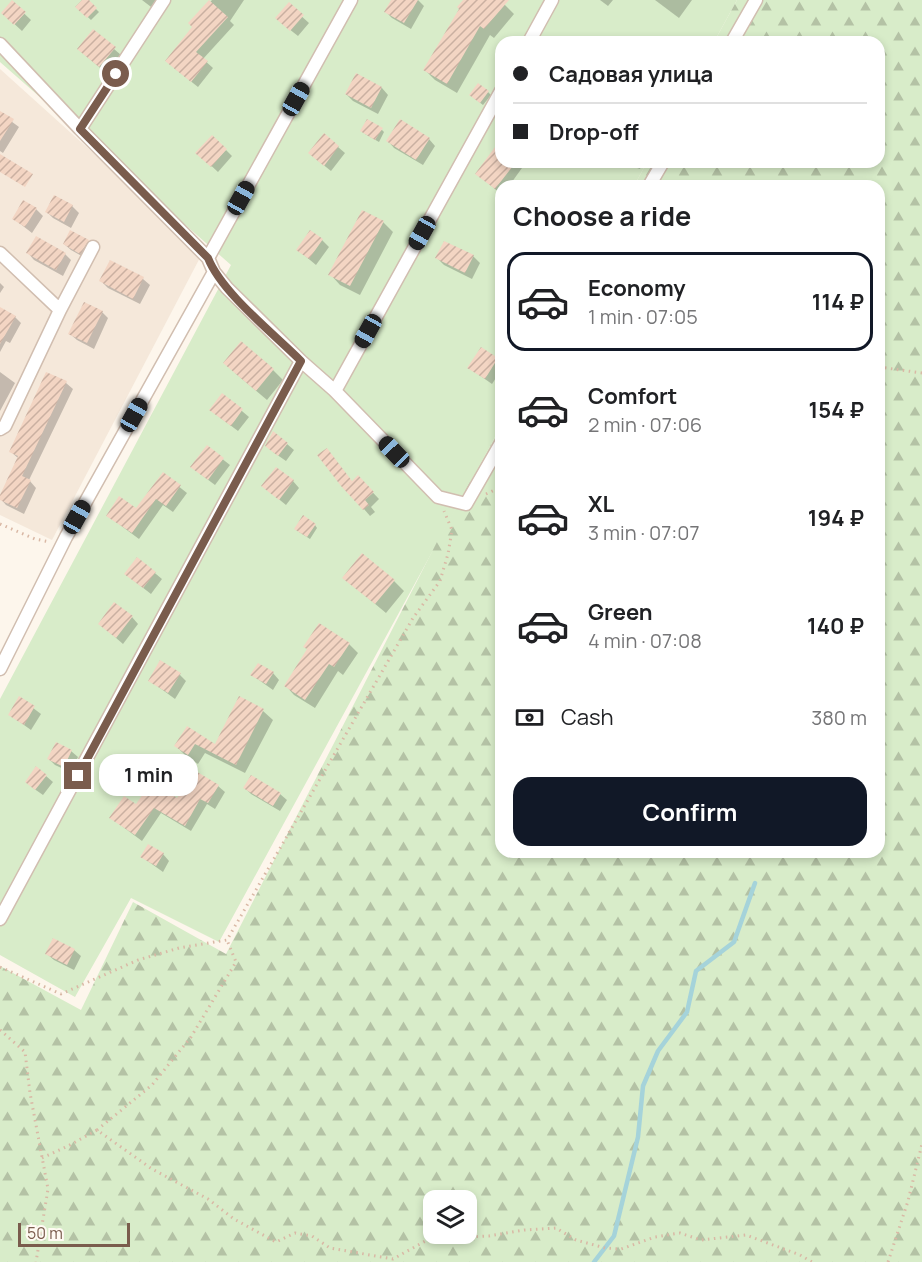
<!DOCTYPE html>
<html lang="en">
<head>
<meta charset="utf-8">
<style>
  :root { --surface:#fff; --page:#f2f2f2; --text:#202124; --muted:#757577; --line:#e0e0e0; --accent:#111827 }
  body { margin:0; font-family:Manrope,sans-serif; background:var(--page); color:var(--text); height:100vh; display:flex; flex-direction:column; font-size:22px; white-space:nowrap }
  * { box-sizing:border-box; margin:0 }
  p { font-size:20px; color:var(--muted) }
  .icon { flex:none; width:33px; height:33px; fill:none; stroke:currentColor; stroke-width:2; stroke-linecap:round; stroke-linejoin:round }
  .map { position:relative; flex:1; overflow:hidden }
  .details { position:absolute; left:495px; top:180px; width:390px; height:678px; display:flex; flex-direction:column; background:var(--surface); border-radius:18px; box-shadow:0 3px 9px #0003 }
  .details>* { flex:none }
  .top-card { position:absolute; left:495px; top:36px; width:390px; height:132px; border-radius:18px; box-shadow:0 3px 9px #0003; display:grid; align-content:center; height:132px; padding:0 18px; background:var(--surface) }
  .controls { position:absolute; left:423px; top:1190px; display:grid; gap:12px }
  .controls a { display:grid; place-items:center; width:54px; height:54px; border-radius:12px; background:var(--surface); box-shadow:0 3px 9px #0003; font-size:30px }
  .scale { position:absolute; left:18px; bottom:15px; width:112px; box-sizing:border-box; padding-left:6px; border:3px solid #7a5c4d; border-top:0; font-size:16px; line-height:21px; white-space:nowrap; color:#7a5c4d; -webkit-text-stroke:4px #fffaf3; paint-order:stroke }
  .end { position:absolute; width:27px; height:27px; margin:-14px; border:8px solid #7a5c4d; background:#fff; box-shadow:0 0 0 3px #fff }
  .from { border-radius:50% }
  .bubble { position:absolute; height:42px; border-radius:18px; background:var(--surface); box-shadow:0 3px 9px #0003; font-size:20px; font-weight:700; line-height:42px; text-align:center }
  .car { position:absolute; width:18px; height:36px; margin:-18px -9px; border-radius:8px; box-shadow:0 0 4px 2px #0007; background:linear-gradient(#222 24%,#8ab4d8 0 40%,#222 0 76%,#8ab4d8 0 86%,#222 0) }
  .top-card b { display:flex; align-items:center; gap:21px; height:57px; font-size:22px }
  .top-card b+b { border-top:2px solid var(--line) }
  .top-card i { width:15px; height:15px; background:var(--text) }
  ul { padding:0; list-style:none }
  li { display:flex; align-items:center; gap:18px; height:99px; margin:0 12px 9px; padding:0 6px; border:3px solid transparent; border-radius:18px }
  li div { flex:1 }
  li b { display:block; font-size:22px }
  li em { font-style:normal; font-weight:700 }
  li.current { border-color:var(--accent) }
  li>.icon { width:54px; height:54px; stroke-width:1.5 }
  h2 { padding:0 18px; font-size:27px; line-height:72px }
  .pay { display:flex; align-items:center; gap:15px; height:66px; padding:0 18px; font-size:22px }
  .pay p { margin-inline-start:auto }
  .cta { display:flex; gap:12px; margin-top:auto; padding:12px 18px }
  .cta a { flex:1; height:69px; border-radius:18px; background:var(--accent); color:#fff; font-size:24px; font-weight:700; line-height:69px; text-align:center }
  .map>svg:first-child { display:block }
  .residential { fill:#f5e8da }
  .green { fill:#d8ecc9 }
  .forest { fill:url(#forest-firs); fill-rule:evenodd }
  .shadow { fill:#0003 }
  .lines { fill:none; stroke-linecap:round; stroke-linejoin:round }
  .stream { stroke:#a5d3da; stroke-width:4.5 }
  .building { fill:url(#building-hatch) }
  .minor-casing { stroke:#d1beb0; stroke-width:15 }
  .path { stroke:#d9b8a5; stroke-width:3; stroke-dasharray:1.5 4.5; stroke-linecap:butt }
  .minor { stroke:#fff; stroke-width:12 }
  .route { stroke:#7a5c4d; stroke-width:8 }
</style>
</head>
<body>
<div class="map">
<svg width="922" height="1262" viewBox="0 0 922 1262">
  <defs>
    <pattern id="forest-firs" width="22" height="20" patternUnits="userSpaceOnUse" patternTransform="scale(1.5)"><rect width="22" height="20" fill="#d8ecc9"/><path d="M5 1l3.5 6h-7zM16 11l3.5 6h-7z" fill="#b4c2a5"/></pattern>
    <pattern id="building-hatch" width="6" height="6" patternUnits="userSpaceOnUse" patternTransform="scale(1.5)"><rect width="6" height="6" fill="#f3d5c3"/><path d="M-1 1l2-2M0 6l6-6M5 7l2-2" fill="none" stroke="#cab0a1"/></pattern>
  </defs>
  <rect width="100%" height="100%" fill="#fdf6ec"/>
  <!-- residential -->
  <path class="residential" d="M0,69L203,252L52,540L0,515Z"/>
  <!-- green -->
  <path class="green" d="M0,0H737L714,42H501V162H647L634,186H501V426L219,942L131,898L75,997L0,955V699L231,265L0,62Z"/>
  <!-- forest -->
  <path class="forest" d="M737,0H922V1262H0V966L81,1010L133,902L226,954L439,538L501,426V852H879V186H634L647,162H879V42H714ZM434,1200H466V1233H434Z"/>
  <!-- shadow -->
  <path class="shadow" d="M84,0H87L99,12L91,20L77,7Z
    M142,0H163L155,10Z
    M212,0H244L230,21L234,25L203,59L213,68L198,87L174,68L194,27L190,23Z
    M392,0H418L424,6L411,29L392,18L386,12Z
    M500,0L514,14L494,38L490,35L457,93L435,80L425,70Z
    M600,0H613L608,6Z
    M655,0H692L679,18Z
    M12,2L31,20L22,31L9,19Z
    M289,5L309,23L298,36L284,25Z
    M93,31L121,55L106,73L85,55Z
    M356,75L382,88L388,95L378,114L353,101L346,94Z
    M488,92L491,95L483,105L474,98Z
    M0,113L19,127L3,153L0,151Z
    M382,130L384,132L379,142L365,134Z
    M429,139L435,146L423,165L394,148L388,141Z
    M338,147L345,153L331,171L316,159Z
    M226,150L232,156L218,172L204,159Z
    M501,151V162H515L522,168L509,186H501V194L477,174Z
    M620,162H643L640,169Z
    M60,200L72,206L79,213L71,228L53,218L47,212Z
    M36,209L43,216L32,233L14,219Z
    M383,222L393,232L360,295L340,285L330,274Z
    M322,240L329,247L316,265L298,250Z
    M88,241L94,248L87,259L71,250L64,244Z
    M445,243L473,256L480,263L472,279L444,265L437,258Z
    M28,253L65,254L71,260L63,276L34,260Z
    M143,279L150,285L140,304L108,288L101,281Z
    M0,283L4,287L0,293Z
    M0,309L15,317L21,323L10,343L6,341L0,352Z
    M102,312L108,318L94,349L77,340L70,334Z
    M497,359L501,363V370L492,384L469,368Z
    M273,370L283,380L267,400L235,373Z
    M0,372L15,383L0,411Z
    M47,374L66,383L73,389L29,480L36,488L24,514L6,505L0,498L19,459L10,451Z
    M223,395L249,417L238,431L218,416Z
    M287,444L294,450L286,461L273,452Z
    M207,447L230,465L215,485L199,473Z
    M163,474L187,493L173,512L163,505L139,539L108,516L136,510Z
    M358,477L379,499L371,507L375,512L370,516L364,509L352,482Z
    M293,481L299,488L286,505L270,492Z
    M315,525L317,528L310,539L299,532Z
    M138,559L162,579L151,594L133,580Z
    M344,578L394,581L404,591L386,613Z
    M132,617L138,624L123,644L100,624Z
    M349,644L358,653L343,675L338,671L315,708L294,695L286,686Z
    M273,673L279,680L273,690L252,675Z
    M180,675L186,681L175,699L149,680Z
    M20,698L41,714L31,730L10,715Z
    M240,698L263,711L273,720L245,773L205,753L198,764L186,756L176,746L188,728L215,746Z
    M71,751L78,757L70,772L55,765L49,759Z
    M46,776L53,782L43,795L33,788Z
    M218,786L225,792L215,809L207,804L191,831L161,813L142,841L111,818L136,806L177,800Z
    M245,788L280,794L287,800L280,811L251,794Z
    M163,854L169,861L163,872L142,857Z
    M74,950L81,956L74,970L54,960L47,954Z"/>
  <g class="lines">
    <!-- stream -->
    <path class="stream" d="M594,1262L614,1236L638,1137L643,1086L658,1051L687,1012L696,971L734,942L755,883"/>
  </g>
  <!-- building -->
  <path class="building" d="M12,0L26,12L14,25L1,13Z
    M82,0H89L97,8L87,18L75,7Z
    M209,0L228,17L196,52L208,61L191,82L165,61L192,27L188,23Z
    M391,0H418L404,23L384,12Z
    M463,0H509L484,29L480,26L447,84L423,70L459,9L457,7Z
    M289,2L304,15L290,31L275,18Z
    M93,29L116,47L99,67L77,49Z
    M356,73L382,87L371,108L345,94Z
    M478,83L489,91L480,103L469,95Z
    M0,111L14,119L0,141Z
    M367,119L383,128L375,140L360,131Z
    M400,119L430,138L416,160L386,141Z
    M324,133L339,146L324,166L308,153Z
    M212,135L227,149L211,167L195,153Z
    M501,139V162H516L495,189L475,174Z
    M0,154L33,174L25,187L0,172Z
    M54,195L73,205L64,222L45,212Z
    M23,200L37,208L25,227L12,219Z
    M362,210L384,221L350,286L328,275Z
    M70,230L89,240L80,254L63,244Z
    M310,230L323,239L309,259L296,250Z
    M36,236L66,253L56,270L26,253Z
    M444,241L474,255L465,273L435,258Z
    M110,260L144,277L133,299L99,281Z
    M84,302L103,311L87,343L68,334Z
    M0,307L16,316L0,344Z
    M241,341L274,369L256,391L223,363Z
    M481,347L498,358L485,379L467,368Z
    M46,372L67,381L22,476L31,480L17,508L0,500V495L18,456L9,452Z
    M222,393L243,409L231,426L209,410Z
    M273,431L288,443L278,456L265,446Z
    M207,445L224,458L208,480L190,467Z
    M327,448L352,481L358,475L374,492L365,500L369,505L363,510L341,486L317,455Z
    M276,467L294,480L279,500L261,486Z
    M163,472L181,485L166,506L156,499L132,533L106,516L119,496L136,508Z
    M303,515L316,524L307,537L294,529Z
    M362,553L395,580L375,604L342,578Z
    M137,557L156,572L143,588L124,574Z
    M114,602L133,616L116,638L98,624Z
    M319,623L350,643L334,667L329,664L305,700L284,686L307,649L303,647Z
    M160,660L181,673L168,693L148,681Z
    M258,663L274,672L266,684L250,675Z
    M19,696L35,706L24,725L8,715Z
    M239,696L264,709L236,765L195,744L188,755L174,746L187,726L215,744Z
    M56,742L72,750L64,767L47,759Z
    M36,766L47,775L35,790L25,782Z
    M194,770L219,785L208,803L200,799L185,826L154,808L135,835L109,818L124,796L136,804L152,781L177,798Z
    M251,775L281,793L273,806L243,788Z
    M148,844L164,853L156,866L140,857Z
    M53,938L75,949L67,965L45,954Z"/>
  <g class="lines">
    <!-- minor casing -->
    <g class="minor-casing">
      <path id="minor" d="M529,42L552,0
        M732,42L756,0
        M0,44L80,129L208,258L214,272L227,288L301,361L335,391L438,497L466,504L501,443
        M80,129L164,0
        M649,186L663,162
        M0,253L60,310
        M208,258L351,0
        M335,391L501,91
        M0,429L5,426L60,310L93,247
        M0,669L66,537L214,272
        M0,919L301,361"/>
    </g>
    <!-- path -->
    <path class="path" d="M879,367L922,373
      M486,494L501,487
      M0,524L35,539L50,542
      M0,967L61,994L138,960L179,948L227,940L413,618L440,581L448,554L452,530L444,511
      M0,1030L25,1052L30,1093L48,1189L36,1262
      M97,1130L152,1085L191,1037L236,962L227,940
      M42,1158L68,1146L97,1130L152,1169L208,1199L234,1219L276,1242L295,1233L312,1236L330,1248L393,1259L429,1239L489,1236L524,1230L556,1228L576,1240L605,1248L621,1249L655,1237L680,1233L701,1240L746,1235L800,1255L812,1262
      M888,1262L908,1201L922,1144"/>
    <!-- minor -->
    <use href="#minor" class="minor"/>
  </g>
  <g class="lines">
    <!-- route -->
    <path class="route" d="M78,776L301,361C273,333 222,293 208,258L80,129L116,74"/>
  </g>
</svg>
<div class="controls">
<a><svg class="icon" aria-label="layers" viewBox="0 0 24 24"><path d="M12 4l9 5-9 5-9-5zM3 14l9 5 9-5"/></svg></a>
</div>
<div class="scale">50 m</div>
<i class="end from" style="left:116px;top:74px"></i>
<i class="end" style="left:78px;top:776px"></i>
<div class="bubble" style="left:99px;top:754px;width:99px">1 min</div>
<i class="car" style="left:296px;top:99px;rotate:29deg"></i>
<i class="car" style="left:241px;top:198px;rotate:29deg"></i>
<i class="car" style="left:422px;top:233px;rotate:209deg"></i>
<i class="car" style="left:368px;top:331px;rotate:209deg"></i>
<i class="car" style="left:134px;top:415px;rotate:29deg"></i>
<i class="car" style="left:394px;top:452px;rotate:316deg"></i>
<i class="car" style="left:77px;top:517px;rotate:29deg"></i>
<div class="top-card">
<b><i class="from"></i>Садовая улица</b>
<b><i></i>Drop-off</b>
</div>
<section class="details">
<h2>Choose a ride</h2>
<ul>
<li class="current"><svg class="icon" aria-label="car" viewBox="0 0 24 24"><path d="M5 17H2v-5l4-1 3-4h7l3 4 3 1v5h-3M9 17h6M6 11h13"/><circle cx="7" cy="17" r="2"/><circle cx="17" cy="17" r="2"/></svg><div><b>Economy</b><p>1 min · 07:05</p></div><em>114 ₽</em></li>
<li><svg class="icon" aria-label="car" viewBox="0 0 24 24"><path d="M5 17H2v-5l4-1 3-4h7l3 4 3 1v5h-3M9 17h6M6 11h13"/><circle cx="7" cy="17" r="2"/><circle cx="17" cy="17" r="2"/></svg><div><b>Comfort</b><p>2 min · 07:06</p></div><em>154 ₽</em></li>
<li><svg class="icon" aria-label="car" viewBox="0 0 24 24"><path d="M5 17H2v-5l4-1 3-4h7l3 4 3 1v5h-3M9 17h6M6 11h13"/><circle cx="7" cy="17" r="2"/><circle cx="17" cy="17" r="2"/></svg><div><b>XL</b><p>3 min · 07:07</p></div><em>194 ₽</em></li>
<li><svg class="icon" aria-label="car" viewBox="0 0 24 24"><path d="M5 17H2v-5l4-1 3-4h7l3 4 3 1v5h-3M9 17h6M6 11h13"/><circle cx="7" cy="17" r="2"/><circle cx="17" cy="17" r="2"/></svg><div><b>Green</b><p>4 min · 07:08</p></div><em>140 ₽</em></li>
</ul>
<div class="pay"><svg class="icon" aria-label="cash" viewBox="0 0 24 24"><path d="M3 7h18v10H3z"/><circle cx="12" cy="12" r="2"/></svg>Cash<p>380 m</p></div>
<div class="cta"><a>Confirm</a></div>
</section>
</div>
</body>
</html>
